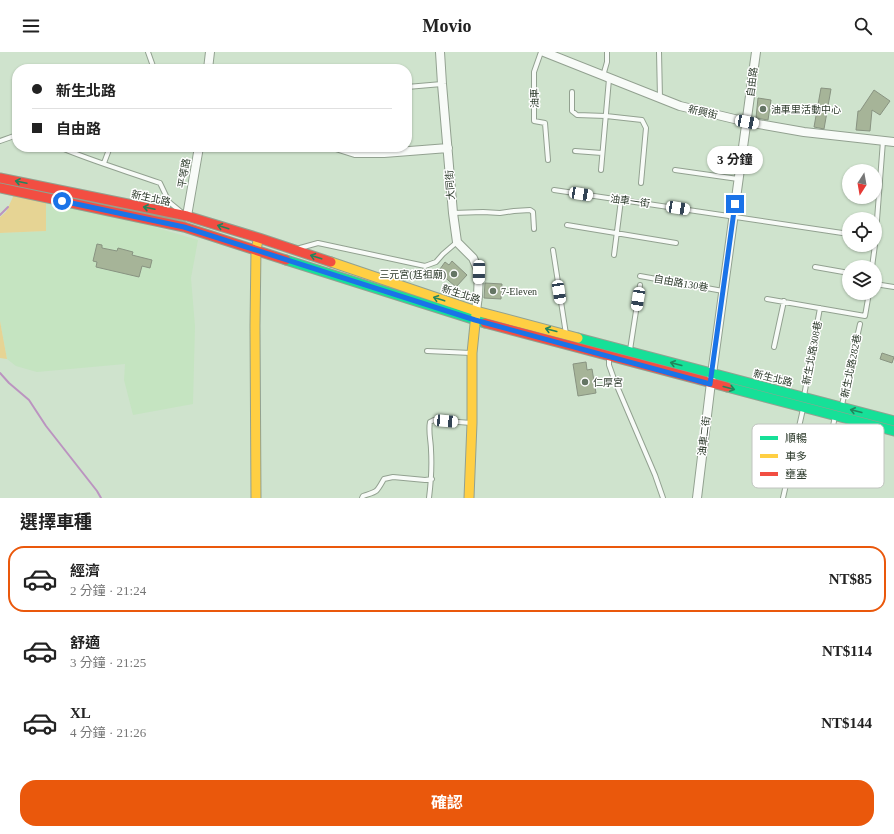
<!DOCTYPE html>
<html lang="zh-TW">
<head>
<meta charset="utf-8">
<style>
  :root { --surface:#fff; --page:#f6f6f6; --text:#222; --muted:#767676; --line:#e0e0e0; --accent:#ea580c }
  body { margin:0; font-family:"Times New Roman","Noto Sans TC",serif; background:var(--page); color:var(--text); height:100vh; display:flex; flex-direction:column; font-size:15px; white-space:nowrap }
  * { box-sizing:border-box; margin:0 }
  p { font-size:13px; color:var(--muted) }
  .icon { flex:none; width:22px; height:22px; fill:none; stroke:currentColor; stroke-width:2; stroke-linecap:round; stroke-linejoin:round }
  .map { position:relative; height:446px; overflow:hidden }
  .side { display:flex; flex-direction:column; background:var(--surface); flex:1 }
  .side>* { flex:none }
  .banner { position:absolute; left:12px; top:12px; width:400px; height:88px; border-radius:16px; box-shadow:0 1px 3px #0004; display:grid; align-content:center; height:88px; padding:0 20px; background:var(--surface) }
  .needle { width:26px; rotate:191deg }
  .controls { position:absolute; left:842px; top:112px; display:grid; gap:8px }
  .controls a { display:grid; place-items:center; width:40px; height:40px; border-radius:50%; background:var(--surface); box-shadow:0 1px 3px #0004; font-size:20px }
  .end { position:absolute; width:18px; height:18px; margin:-9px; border:5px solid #1a73e8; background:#fff; box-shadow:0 0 0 2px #fff }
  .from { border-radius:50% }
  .bubble { position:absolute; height:28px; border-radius:14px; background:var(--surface); box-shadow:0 1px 3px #0004; font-size:13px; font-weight:700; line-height:28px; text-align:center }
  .car { position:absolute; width:12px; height:24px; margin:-12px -6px; border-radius:5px; box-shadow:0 0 3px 1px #0007; background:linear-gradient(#fff 24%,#345 0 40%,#fff 0 76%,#345 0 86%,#fff 0) }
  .banner b { display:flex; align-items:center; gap:14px; height:38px; font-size:15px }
  .banner b+b { border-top:1px solid var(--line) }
  .banner i { width:10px; height:10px; background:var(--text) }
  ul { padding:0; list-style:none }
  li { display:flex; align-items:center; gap:12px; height:66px; margin:0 8px 6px; padding:0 12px; border:2px solid transparent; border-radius:16px }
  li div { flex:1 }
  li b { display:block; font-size:15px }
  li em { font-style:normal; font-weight:700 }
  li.current { border-color:var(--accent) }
  li>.icon { width:36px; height:36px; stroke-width:1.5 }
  h2 { padding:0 20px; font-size:18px; line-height:48px }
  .button { display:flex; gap:8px; margin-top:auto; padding:8px 20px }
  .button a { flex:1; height:46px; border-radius:16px; background:var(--accent); color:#fff; font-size:16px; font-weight:700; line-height:46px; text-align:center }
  header { display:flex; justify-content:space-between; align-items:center; height:52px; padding:0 20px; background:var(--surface); font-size:18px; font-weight:700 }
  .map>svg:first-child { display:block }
  .built { fill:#c5e4c1 }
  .green { fill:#e6d494 }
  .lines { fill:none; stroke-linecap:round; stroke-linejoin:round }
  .stream { stroke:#bb94c0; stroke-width:2 }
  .building { fill:#a6b498; stroke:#889381 }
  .lane-casing { stroke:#92a190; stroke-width:6 }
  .street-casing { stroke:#92a190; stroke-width:10 }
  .fast-casing { stroke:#92a190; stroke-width:11 }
  .slow-casing { stroke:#92a190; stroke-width:11 }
  .jam-casing { stroke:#92a190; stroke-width:11 }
  .lane { stroke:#f8fbf8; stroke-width:4 }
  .street { stroke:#f8fbf8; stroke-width:8 }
  .fast { stroke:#16e098; stroke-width:9 }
  .slow { stroke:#ffcf43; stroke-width:9 }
  .jam { stroke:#f24e42; stroke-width:9 }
  .oneway { stroke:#22855c }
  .route { stroke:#1a73e8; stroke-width:5 }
  .poi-dot { fill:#657564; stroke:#fff; stroke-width:1.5 }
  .labels { text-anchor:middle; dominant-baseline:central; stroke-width:3; stroke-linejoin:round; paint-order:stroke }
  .street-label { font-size:10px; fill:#2c3a2b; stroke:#fff }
  .poi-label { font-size:10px; fill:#2c3a2b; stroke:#fff; text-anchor:start }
  .key { fill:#fff; stroke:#c0c4bf; stroke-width:1 }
  .key-label { font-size:11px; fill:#2c3a2b }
</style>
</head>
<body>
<header><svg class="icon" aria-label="menu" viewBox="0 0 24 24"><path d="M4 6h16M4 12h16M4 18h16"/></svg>Movio<svg class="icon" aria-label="search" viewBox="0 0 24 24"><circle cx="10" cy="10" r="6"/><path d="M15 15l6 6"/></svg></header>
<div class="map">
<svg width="894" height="446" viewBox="0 0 894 446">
  <rect width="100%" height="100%" fill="#cfe3cd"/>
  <!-- built -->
  <path class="built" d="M46,143L198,188L191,226L195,274L193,352L133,363L124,328L125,312L37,320L16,314L7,307L0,269V181L45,179Z"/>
  <!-- green -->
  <path class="green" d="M18,134L46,143V179L0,181V165L6,160Z
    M0,269L7,307L0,306Z"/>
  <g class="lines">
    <!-- stream -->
    <path class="stream" d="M0,163L8,155
      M0,321L9,331L29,348L46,374L97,439L101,446"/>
  </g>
  <!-- building -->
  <path class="building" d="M821,36L831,37L824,77L814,75Z
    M874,38L890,49L880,63L872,58L870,79L856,78L858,59H860Z
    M758,46L771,48L768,68L756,66Z
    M97,192L102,193V196L117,199L118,196L133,200L132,203L152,208L150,216L142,214L139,225L96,215L97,210L93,209Z
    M452,209L467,223L456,235L441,222L443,220L440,217L445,210L449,213Z
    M485,231L502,232L501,247L484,246Z
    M882,301L894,305L892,311L880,307Z
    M586,310L587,318L592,317L596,341L578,344L573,312Z"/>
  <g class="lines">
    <!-- lane casing -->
    <g class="lane-casing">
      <path id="lane" d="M148,0L154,17
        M541,0L534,20V69L545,71L548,108
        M659,0L660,46
        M603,24L607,10V0
        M407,35L442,32
        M572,40V59L577,63L606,64L642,68L646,76L641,131
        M0,89L17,83
        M59,95C92,109 126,119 160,131L169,150L180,159
        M575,99L602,101
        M104,111L110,95
        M601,118L609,27
        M675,118L738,127
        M554,138L849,182
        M453,161L483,160L500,161L514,159L530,158L533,160L534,177
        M567,173L676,191
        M876,181L883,89
        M300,196L318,191L425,214L436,210L443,202L457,190
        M553,198L566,282
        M614,203L621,148
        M815,215L849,221
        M872,215L875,193
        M640,224L723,239
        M875,232L894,235
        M767,247L865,264L869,241
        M774,295L784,249
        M630,298L640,233
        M427,299L471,301
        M609,305V313L614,327L655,423L663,446
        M804,344L820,256
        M842,353L860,272
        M824,420L835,364
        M362,446L363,444C378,439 376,441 384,427L393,425L425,428L432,427
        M429,446C431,430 432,414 431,398C431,389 428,379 430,370L434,368L471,371
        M783,446L803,357"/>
    </g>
    <!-- street casing -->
    <g class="street-casing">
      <path id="street" d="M440,0L442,32L453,161L457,190L473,206L479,220L478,244L476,259
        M544,0L680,54L747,70L804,80L894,90
        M208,17L210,0
        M336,95L355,101H384L448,96
        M187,164L199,95
        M697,446L712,322L756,0"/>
    </g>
    <!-- fast casing -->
    <g class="fast-casing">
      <path id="fast" d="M286,208L485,271
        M578,286L894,369
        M727,335L894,379"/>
    </g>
    <!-- slow casing -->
    <g class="slow-casing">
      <path id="slow" d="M331,210L476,259L578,286
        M256,446L255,274L256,197L258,189
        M469,446L472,371V301L476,262"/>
    </g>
    <!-- jam casing -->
    <g class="jam-casing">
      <path id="jam" d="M0,126L187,164L259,186L331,210
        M0,136L184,175L286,208
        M485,271L727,335"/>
    </g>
    <!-- lane -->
    <use href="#lane" class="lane"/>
    <!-- street -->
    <use href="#street" class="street"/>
    <!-- fast -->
    <use href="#fast" class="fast"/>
    <!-- slow -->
    <use href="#slow" class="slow"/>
    <!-- jam -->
    <use href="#jam" class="jam"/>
  </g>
  <!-- one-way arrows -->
  <defs><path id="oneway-shaft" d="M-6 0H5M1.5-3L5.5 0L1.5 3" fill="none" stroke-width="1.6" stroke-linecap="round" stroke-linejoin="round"/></defs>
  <g class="oneway">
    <use href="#oneway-shaft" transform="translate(21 130) rotate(-168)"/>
    <use href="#oneway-shaft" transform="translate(149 156) rotate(-168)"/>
    <use href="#oneway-shaft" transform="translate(223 175) rotate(-163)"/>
    <use href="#oneway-shaft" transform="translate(316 205) rotate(-162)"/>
    <use href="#oneway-shaft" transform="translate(439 247) rotate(-162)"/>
    <use href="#oneway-shaft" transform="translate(551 278) rotate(-165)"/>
    <use href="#oneway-shaft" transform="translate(676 312) rotate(-165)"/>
    <use href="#oneway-shaft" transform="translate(729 336) rotate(15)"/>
    <use href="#oneway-shaft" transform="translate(856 359) rotate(-166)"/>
  </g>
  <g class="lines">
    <!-- route -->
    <path class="route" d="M62,149L184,175L475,268L710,332L735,152"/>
  </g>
  <!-- markers -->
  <g class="poi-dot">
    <circle cx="763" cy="57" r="4"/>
    <circle cx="454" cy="222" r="4"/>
    <circle cx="493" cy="239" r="4"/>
    <circle cx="585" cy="330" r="4"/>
  </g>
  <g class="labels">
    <!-- street labels -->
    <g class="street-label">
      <text transform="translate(752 30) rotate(-83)">自由路</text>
      <text transform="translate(534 46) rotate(-90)">油車</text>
      <text transform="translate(703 60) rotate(13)">新興街</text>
      <text transform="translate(184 121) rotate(-80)">平等路</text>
      <text transform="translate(450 133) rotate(-94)">大同街</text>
      <text transform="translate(151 146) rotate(12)">新生北路</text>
      <text transform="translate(630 149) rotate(8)">油車一街</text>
      <text transform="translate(681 231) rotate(10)">自由路130巷</text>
      <text transform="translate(461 242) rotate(18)">新生北路</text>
      <text transform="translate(812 301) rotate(-79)">新生北路308巷</text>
      <text transform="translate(851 314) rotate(-78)">新生北路282巷</text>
      <text transform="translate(773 326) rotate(14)">新生北路</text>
      <text transform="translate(704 384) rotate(-83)">油車二街</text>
    </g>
    <!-- poi labels -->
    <g class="poi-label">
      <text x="771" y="57">油車里活動中心</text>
      <text x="446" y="222" text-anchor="end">三元宮(尪祖廟)</text>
      <text x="501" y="239">7-Eleven</text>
      <text x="593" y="330">仁厚宮</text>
    </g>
  </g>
  <!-- legend -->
  <rect x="752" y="372" width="132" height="64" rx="6" class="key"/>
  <rect x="760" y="384" width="18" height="4" fill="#16e098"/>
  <rect x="760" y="402" width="18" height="4" fill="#ffcf43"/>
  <rect x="760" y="420" width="18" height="4" fill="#f24e42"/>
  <g class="key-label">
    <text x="785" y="390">順暢</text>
    <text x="785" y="408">車多</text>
    <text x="785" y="426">壅塞</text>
  </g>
</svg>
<div class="controls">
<a><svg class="needle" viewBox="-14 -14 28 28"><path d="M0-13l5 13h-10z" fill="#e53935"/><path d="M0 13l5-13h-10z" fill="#767676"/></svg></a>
<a><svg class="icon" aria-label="locate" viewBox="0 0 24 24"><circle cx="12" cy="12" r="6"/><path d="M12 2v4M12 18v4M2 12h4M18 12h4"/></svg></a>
<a><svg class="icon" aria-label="layers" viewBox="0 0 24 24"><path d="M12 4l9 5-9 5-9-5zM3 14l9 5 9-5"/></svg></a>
</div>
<i class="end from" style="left:62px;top:149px"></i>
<i class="end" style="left:735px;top:152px"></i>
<div class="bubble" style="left:707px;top:94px;width:56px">3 分鐘</div>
<i class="car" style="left:747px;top:70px;rotate:101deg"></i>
<i class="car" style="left:581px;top:142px;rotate:99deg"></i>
<i class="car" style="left:678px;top:156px;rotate:99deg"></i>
<i class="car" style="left:479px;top:220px;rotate:181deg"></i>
<i class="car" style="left:559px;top:240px;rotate:171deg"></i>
<i class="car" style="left:638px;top:247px;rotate:189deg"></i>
<i class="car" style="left:446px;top:369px;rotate:95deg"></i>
<div class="banner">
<b><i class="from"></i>新生北路</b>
<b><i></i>自由路</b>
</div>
</div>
<section class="side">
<h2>選擇車種</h2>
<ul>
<li class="current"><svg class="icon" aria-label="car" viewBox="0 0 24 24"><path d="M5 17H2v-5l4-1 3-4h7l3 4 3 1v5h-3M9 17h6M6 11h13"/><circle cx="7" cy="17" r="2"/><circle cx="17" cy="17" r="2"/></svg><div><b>經濟</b><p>2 分鐘 · 21:24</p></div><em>NT$85</em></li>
<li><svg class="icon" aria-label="car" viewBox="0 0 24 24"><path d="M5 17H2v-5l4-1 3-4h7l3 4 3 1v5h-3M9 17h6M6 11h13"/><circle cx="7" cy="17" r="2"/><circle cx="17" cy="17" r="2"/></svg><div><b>舒適</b><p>3 分鐘 · 21:25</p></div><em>NT$114</em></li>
<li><svg class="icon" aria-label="car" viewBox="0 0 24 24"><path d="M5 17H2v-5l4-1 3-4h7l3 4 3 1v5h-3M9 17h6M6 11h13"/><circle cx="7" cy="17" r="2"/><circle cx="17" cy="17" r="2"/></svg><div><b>XL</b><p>4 分鐘 · 21:26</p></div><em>NT$144</em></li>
</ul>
<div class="button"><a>確認</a></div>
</section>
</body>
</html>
